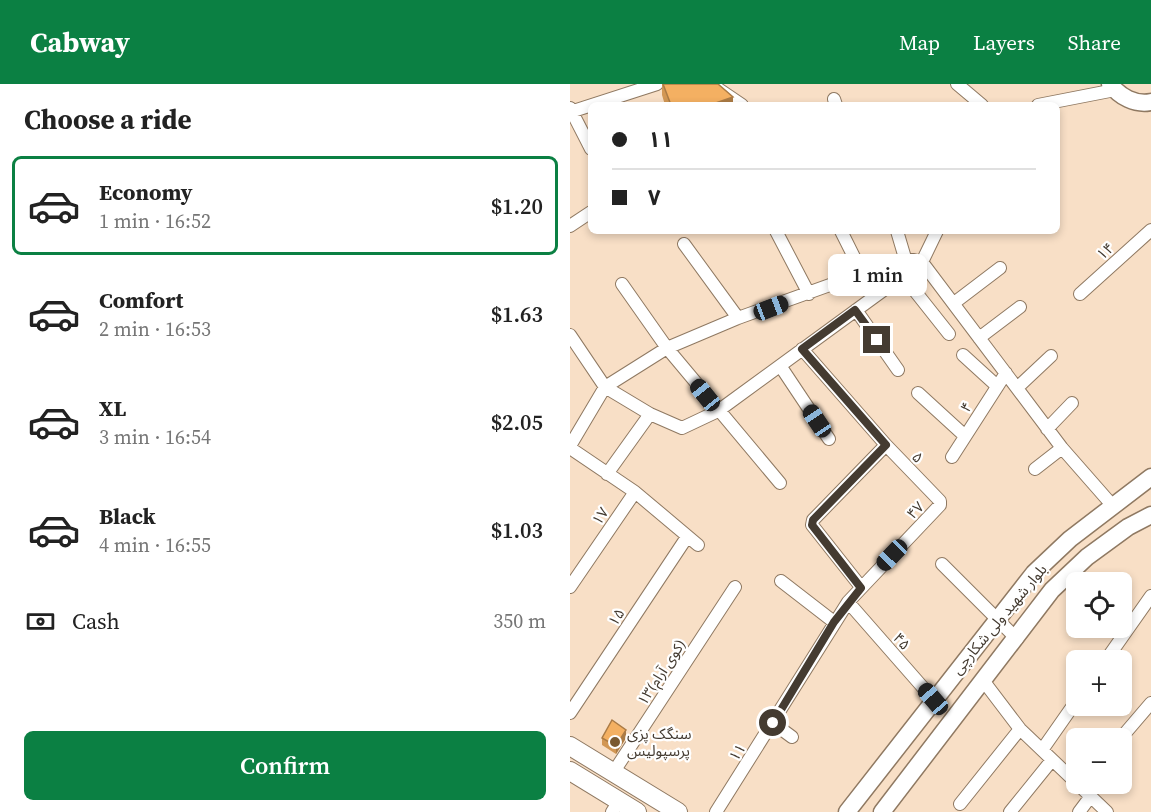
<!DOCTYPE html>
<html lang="en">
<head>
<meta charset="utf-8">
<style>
  :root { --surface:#fff; --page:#f2f2f2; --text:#222; --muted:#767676; --line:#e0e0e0; --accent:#0b8043 }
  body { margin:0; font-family:"Source Serif 4","Noto Sans Arabic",serif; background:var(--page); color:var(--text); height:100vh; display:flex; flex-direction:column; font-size:22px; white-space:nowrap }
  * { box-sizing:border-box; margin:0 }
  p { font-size:20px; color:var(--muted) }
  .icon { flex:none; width:33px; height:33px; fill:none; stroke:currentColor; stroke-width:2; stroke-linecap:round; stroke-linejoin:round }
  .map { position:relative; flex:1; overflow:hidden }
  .side { display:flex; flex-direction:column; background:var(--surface); width:570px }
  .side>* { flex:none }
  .top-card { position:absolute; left:18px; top:18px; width:472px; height:132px; border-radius:9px; box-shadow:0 3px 9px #0003; display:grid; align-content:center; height:132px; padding:0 24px; background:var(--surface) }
  .buttons { position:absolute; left:496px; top:488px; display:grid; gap:12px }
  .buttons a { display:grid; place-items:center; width:66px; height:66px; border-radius:9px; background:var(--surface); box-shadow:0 3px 9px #0003; font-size:30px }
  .end { position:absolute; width:27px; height:27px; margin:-14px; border:8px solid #443b31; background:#fff; box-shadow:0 0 0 3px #fff }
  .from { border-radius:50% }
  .bubble { position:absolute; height:42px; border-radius:9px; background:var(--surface); box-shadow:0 3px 9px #0003; font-size:20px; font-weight:600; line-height:42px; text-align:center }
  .car { position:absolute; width:18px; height:36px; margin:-18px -9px; border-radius:8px; box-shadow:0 0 4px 2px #0007; background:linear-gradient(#222 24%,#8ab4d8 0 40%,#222 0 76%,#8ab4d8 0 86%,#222 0) }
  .top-card b { display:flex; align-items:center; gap:21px; height:57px; font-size:22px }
  .top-card b+b { border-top:2px solid var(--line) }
  .top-card i { width:15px; height:15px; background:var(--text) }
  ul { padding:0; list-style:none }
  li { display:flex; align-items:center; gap:18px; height:99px; margin:0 12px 9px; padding:0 12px; border:3px solid transparent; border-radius:9px }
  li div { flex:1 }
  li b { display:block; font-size:22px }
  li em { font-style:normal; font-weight:600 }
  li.current { border-color:var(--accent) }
  li>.icon { width:54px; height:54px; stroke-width:1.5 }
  h2 { padding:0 24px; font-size:27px; line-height:72px }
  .pay { display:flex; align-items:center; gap:15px; height:66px; padding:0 24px; font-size:22px }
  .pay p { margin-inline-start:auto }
  .action { display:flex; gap:12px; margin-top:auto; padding:12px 24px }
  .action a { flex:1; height:69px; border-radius:9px; background:var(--accent); color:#fff; font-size:24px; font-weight:600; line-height:69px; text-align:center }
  header { display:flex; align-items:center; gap:36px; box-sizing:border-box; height:84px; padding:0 30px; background:var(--accent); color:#fff }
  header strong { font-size:28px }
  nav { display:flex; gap:33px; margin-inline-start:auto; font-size:21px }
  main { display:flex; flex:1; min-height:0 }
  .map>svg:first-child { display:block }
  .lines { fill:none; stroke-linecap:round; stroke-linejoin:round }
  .street-casing { stroke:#8f7962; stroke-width:14 }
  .secondary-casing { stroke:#8f7962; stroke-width:19 }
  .primary-casing { stroke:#8f7962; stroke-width:20 }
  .street { stroke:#fff; stroke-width:12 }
  .secondary { stroke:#fff; stroke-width:16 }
  .primary { stroke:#fff; stroke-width:18 }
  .wall { fill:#d29754 }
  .shaded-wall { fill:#ab7b45 }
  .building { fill:#f4b062; stroke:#ab7b45; stroke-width:1.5 }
  .route { stroke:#443b31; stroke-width:8 }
  .poi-dot { fill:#7a5930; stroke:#fff; stroke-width:2 }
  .labels { text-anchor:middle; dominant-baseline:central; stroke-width:4.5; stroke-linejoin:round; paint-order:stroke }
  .street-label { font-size:15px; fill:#443b31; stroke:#fff }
  .poi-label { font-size:15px; fill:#443b31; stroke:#fff; text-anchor:start }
</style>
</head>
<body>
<header>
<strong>Cabway</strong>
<nav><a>Map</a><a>Layers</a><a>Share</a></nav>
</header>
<main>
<section class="side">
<h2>Choose a ride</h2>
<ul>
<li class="current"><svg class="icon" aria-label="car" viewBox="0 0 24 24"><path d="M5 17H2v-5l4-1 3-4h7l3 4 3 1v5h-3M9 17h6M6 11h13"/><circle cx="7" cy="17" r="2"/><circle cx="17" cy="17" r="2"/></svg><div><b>Economy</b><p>1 min · 16:52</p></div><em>$1.20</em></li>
<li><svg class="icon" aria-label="car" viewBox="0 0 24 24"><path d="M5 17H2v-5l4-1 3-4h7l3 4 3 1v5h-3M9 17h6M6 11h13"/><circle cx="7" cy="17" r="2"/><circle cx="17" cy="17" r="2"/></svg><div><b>Comfort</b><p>2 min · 16:53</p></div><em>$1.63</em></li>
<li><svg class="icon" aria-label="car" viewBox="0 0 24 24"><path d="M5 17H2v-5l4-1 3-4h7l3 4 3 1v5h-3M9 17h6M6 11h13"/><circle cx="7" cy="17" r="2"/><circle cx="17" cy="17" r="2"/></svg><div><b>XL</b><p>3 min · 16:54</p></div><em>$2.05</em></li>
<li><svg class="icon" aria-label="car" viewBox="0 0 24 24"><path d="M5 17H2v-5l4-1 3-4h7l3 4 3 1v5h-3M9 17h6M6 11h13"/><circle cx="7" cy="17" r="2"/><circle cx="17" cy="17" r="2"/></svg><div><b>Black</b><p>4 min · 16:55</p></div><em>$1.03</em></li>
</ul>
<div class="pay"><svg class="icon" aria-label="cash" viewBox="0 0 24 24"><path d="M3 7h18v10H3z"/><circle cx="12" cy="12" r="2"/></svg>Cash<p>350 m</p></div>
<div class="action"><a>Confirm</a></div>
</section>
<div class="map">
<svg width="581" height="728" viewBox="0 0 581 728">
  <rect width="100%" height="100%" fill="#f8dfc6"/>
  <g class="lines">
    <!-- street casing -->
    <g class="street-casing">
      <path id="street" d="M141,0L172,21
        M387,0L412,21
        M264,15L266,21
        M468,21L545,6
        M0,24L21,65
        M0,28L87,0
        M0,142L21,128
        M206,147L239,210
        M271,147L292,189
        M327,147L335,174
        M114,160L168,234
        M333,192L379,250
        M52,200L97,264L210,399
        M510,210L581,146
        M384,219L430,184
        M286,226L328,286
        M0,251L35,303L80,330L112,344L148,327L352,178L367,147
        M409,254L450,223
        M393,271L427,302
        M211,283L259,355
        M447,304L481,272
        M348,309L395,352
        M477,345L502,319
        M0,362L35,303L97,264L168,234L335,174L352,178L492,364L542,421
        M0,364L65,408L128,461
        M382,373L436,289
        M465,385L492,364
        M37,390L80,330
        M372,480L447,555
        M211,497L264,538
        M0,503L65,408
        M291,503L242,441L243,436L316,361
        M278,518L363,615
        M536,576L581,512
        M412,595L450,645L537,728
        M0,629L117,453
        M203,639L222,653
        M551,654L581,619
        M472,666L507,616
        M43,689L165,503
        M390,720L450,645
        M42,728L49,717
        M146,728L278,518L370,421V417L316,361L232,265
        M440,728L482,676
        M509,728L521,712"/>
    </g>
    <!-- secondary casing -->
    <g class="secondary-casing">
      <path id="secondary" d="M540,0C550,13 565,21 581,18
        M277,728L464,489L500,455L581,393
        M312,728L482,506L517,473L558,443L581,431"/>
    </g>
    <!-- primary casing -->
    <g class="primary-casing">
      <path id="primary" d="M0,662L108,728
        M0,687L67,728"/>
    </g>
    <!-- street -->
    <use href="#street" class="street"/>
    <!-- secondary -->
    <use href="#secondary" class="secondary"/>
    <!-- primary -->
    <use href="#primary" class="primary"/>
  </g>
  <!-- wall -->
  <path class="wall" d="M92,0H148L163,21H95L92,11Z
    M32,654H56L46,670L32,661Z"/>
  <!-- shaded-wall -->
  <path class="shaded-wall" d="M163,13V21H140Z
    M56,646V654L46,670V662Z"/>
  <!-- building -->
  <path class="building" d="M93,0H148L163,13L140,21H101Z
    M42,636L56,646L46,662L32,654Z"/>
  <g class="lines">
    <!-- route -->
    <path class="route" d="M203,639L264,538L291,504L242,441L243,436L316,361L232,265L285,226L307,256"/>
  </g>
  <!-- markers -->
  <circle class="poi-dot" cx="45" cy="658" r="6"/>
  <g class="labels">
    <!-- street labels -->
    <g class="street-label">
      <text transform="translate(535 167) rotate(-42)">۱۴</text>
      <text transform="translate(396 323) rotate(-57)">۴</text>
      <text transform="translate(348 373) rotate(46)">۵</text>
      <text transform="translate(345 426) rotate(-46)">۴۷</text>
      <text transform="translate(30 432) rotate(-56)">۱۷</text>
      <text transform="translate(46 533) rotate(-57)">۱۵</text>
      <text transform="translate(429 535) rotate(-50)">بلوار شهید ولی شکارچی</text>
      <text transform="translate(332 557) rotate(49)">۴۵</text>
      <text transform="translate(91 588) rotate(-57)">۱۳(کوی آرام)</text>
      <text transform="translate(167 668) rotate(-58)">۱۱</text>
    </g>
    <!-- poi labels -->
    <g class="poi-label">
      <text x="57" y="649">سنگک پزی<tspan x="57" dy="17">پرسپولیس</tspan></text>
    </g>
  </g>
</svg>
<div class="buttons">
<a><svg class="icon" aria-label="locate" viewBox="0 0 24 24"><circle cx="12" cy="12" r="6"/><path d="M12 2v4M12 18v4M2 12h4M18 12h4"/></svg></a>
<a>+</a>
<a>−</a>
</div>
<i class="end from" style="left:203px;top:639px"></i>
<i class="end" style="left:307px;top:256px"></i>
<div class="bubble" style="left:258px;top:170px;width:99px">1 min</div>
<i class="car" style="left:201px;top:224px;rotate:69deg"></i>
<i class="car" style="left:135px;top:311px;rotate:321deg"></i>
<i class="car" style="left:247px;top:337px;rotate:326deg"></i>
<i class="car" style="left:322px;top:471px;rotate:224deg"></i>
<i class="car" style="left:363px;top:615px;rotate:319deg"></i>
<div class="top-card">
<b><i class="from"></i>۱۱</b>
<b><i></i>۷</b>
</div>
</div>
</main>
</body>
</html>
